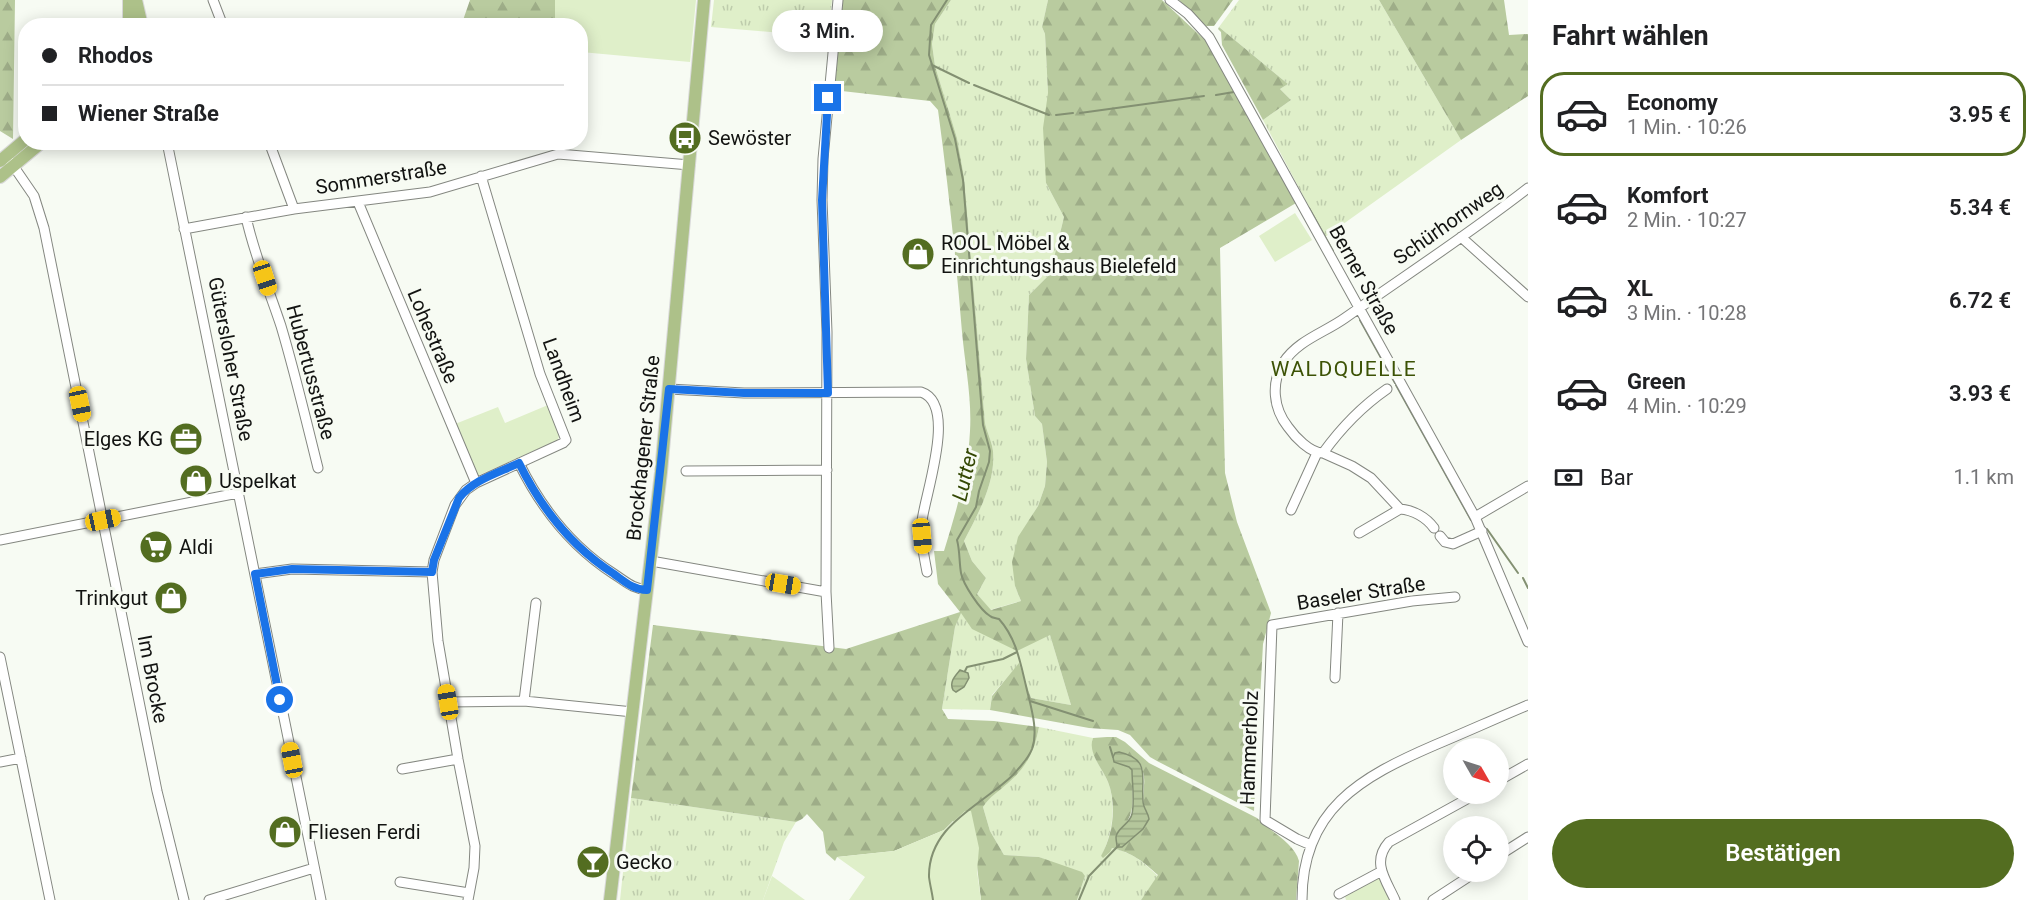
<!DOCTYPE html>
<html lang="de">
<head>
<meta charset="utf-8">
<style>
  :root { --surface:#fff; --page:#f6f6f6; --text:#202124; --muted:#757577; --line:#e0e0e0; --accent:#536d20 }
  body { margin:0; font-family:Roboto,sans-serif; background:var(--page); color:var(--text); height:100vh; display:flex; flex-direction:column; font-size:22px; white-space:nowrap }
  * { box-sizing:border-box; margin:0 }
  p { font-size:20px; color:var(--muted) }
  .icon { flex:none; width:33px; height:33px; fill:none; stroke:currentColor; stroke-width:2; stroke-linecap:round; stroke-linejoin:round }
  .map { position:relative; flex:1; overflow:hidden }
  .sheet { display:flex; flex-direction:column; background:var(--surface); width:510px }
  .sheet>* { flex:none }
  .banner { position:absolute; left:18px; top:18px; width:570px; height:132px; border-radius:24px; box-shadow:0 3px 15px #0003; display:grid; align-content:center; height:132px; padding:0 24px; background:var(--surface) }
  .needle { width:39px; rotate:129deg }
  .controls { position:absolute; left:1443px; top:738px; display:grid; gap:12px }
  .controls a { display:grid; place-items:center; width:66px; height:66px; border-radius:50%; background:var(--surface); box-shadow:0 3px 15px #0003; font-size:30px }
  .end { position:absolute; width:27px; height:27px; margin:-14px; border:8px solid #1a73e8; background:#fff; box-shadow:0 0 0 3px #fff }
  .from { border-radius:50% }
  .bubble { position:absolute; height:42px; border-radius:21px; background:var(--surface); box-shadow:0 3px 15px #0003; font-size:20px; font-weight:600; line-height:42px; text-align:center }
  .car { position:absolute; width:18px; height:36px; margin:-18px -9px; border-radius:8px; box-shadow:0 0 4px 2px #0007; background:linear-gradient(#f5c518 24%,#345 0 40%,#f5c518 0 76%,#345 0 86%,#f5c518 0) }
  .banner b { display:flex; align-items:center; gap:21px; height:57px; font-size:22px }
  .banner b+b { border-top:2px solid var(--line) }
  .banner i { width:15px; height:15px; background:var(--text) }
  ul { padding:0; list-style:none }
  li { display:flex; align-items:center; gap:18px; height:84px; margin:0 12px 9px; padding:0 12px; border:3px solid transparent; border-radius:24px }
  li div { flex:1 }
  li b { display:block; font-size:22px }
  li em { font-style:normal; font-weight:600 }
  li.active { border-color:var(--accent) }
  li>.icon { width:54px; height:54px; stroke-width:1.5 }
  h2 { padding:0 24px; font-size:27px; line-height:72px }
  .pay { display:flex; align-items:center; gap:15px; height:66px; padding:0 24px; font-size:22px }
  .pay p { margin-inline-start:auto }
  .cta { display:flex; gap:12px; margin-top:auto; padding:12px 24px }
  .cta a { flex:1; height:69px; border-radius:36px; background:var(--accent); color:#fff; font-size:24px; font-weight:600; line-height:69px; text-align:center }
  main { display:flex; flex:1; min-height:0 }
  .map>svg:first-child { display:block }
  .grass { fill:url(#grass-tufts) }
  .forest { fill:url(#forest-firs); fill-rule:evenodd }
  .green { fill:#dfefc9 }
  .water { fill:url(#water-rules); stroke:#839072; stroke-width:1.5 }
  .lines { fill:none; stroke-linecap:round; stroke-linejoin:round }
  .stream { stroke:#839072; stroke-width:2 }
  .minor-casing { stroke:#848780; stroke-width:11 }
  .major-casing { stroke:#d9d9d9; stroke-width:14 }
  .minor { stroke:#fff; stroke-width:9 }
  .major { stroke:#adc189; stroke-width:12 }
  .route { stroke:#1a73e8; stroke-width:8 }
  .labels { text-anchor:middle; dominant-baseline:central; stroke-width:6; stroke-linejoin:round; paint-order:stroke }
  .poi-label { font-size:20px; fill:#121311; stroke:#f7fbf3; text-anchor:start }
  .street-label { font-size:20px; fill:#121311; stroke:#f7fbf3 }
  .neighbourhood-label { font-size:21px; letter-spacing:1.5px; fill:#3c5205; stroke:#f7fbf3 }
  .water-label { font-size:21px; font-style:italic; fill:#344804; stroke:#f7fbf3 }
</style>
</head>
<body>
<main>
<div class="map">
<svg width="1528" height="900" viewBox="0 0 1528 900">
  <defs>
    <pattern id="grass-tufts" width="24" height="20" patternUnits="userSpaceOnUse" patternTransform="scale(1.5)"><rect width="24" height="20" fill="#dfefc9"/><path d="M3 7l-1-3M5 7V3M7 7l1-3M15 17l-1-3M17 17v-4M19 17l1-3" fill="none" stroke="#beccac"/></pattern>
    <pattern id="forest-firs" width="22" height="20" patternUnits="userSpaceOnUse" patternTransform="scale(1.5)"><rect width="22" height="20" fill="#b9cb9f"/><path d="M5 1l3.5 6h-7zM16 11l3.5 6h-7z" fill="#9ead88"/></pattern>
    <pattern id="water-rules" width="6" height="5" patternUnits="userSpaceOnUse" patternTransform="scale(1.5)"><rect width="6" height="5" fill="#b4c69b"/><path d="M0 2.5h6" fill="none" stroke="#9aa984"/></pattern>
  </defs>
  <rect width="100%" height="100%" fill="#f7fbf3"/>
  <!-- grass -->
  <path class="grass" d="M714,0H832L828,37L711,27Z
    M951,0H1048L1042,27L1045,34L1048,93L1046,183L1064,217L1050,274L1029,295L1026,359L1035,416L1042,424L1047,462L1045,486L1038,506L1019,537L1015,586L1021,601L990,610L977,594L986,578L972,561L964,541C978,514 996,482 993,451C992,442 987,432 985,423L964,177L957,138L935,66L932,44L935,24Z
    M1239,0H1379L1461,140L1325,237L1263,120L1291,100L1280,89L1288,84L1219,27Z
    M961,612L1050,635L1071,705L1031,698L1019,664L992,695L990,710L942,709L955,627Z
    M1039,727L1093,738C1088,754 1103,769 1108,782C1117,805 1112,835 1101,857L1112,848C1133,853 1142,861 1158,876L1141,900H1077L1085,876L1039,857L1004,855L990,831L983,807C990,796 997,792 1007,784C1026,766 1034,753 1039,727Z
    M631,798L796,822L784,842L763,900H620Z"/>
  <!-- forest -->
  <path class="forest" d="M0,0H15L13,139L0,131Z
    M470,0H555V25L461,26Z
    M843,0H951L935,24L932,44L935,66L957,138L964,177L985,423C987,432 992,442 993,451C996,482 978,514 964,541L972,561L986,578L977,594L991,610L1021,601L1015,586L1012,562L1018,537L1038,506L1045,486L1047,462L1042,424L1035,416L1026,359L1029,295L1050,274L1064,217L1046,183L1043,128L1048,93L1045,34L1042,27L1048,0H1162L1209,44L1296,203L1220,248L1225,473L1237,522L1271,613L1263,644L1254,811L1157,761L1150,757L1130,735L1118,730L1089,728L990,710L992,696L1019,663L1031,698L1071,705L1050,635L1017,651L972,629L961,613L955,627L942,709L948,719L994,721L1039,727C1034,753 1027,766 1007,784C998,792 990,796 983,807L990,831L1004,855L1039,857L1082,872L1085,876L1077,900H981L977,866L953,821L944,830L894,851L837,857L835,861L826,853L823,832L807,814L802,819L796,822L631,798L653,625L846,649L960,612L938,584L934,551H944C956,512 968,473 970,431C972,398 965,365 962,332C956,258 948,184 938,110L930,101L833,90Z
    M1179,0H1233L1214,26H1206Z
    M1379,0H1504L1509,35L1528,34V96L1461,140Z
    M1219,27L1288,84L1280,89L1291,100L1263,120L1222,45L1221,32L1218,29Z
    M1107,737H1116L1125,742L1149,763L1257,818C1270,831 1295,844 1299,861L1296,900H1141L1158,875C1142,861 1133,853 1112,848L1110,852L1103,858L1101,856C1113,835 1117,805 1108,782C1103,769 1087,753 1093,738ZM1113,757L1141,765C1143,771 1145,778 1144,785C1144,796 1141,803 1148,814C1141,835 1138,836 1117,843L1118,832C1139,814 1131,795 1132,770L1130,767L1114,762Z"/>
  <!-- green -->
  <path class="green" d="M555,0H696L690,62L581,52L580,26L555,25Z
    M1295,213L1312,240L1275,262L1259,236Z
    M548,405L560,432L558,440L477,476L455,424L498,407L505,423Z
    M965,811H971L979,848L977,871L981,900H849L865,877L837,857L894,851L944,830Z
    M772,876L805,900H763Z
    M1376,877H1381L1391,900H1346L1344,893Z"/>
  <!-- water -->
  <path class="water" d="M960,670L968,673L969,678L964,687L956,692L953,690C949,682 955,676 960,670Z
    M1119,752C1151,759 1141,777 1143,801C1143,808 1148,812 1149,819L1143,829L1122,847H1117C1117,844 1116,841 1116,837C1117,828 1130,824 1132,814C1135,800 1132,784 1132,770L1129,767L1114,762L1113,757L1115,753Z"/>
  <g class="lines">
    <!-- stream -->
    <path class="stream" d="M932,65L969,83
      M974,85L1049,115
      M1216,95L1234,92
      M1080,113L1204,96
      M1056,115L1073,113
      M1309,208L1333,251
      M1360,320L1395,383
      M1396,385L1471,520
      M1487,529L1518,573
      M1523,578L1528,588
      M965,671L967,667L1003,659L1017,652
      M1030,701L1093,721
      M1110,747L1113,757
      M933,900C932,892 930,885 929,877C928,825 981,806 1013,775C1020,767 1028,759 1032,749C1039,730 1030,704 1026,686C1020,661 1016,638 999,619C996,618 992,618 990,616C980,610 963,584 961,573C959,561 960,551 957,540L976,507L979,491L989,462L990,451L983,425L963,180L955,139L929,55L931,25L947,0
      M1079,900L1089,876L1119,845"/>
    <!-- minor casing -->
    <g class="minor-casing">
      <path id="minor" d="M213,0L223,26
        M1170,0L1188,14L1209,37L1475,517L1528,642
        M167,142L321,900
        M269,142L294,209
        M10,161L34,196L44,228L157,791L184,900
        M358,202L476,483
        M246,217C254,254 269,290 281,326C295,373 306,420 318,468
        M184,229L294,209L430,192L558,154L690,165
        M1461,237L1528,297
        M669,389L744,393L921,392C958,404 925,494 922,521C920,538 924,556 927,572
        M1323,453C1341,428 1361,407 1387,389
        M519,463C541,508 572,547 614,574C625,581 634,590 647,589
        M686,471L827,470
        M1291,510L1317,453
        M1475,517L1528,486
        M1434,528C1426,517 1413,510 1400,509L1371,478L1352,466L1323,453C1310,453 1295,437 1288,427C1273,408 1271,383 1283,363C1298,340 1324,333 1345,318C1406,275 1469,234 1528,188
        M1359,533L1400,509
        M1440,536L1445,542L1453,544L1482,531
        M0,540L238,493
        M651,561L826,592
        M255,574L292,569L432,572
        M829,648L826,592L827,332L822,200L823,159L838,0
        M0,657L50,900
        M1335,678L1338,613
        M524,701L536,603
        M448,702L524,701L633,712
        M0,762L21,758
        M402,769L458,759
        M1498,781L1528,764
        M1311,845L1297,839L1265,820L1272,625L1412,601L1455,597
        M1498,856L1528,837
        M400,882L469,893
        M1339,894L1382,871
        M209,900L314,868
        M468,900L474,868L475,846L458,759L438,641L432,572L434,560L455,505L466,490L476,483L563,443L566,440L540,374L481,176
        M1302,900C1302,809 1361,777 1435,745C1466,732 1497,718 1528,705
        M1395,900C1386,880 1371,862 1389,842L1476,794
        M1433,900L1476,872"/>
    </g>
    <!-- major casing -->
    <g class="major-casing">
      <path id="major" d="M129,0V26
        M136,0L142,26
        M0,161L26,139
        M0,177L42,142
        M610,900L661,472L704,0"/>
    </g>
    <!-- minor -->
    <use href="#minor" class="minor"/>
    <!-- major -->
    <use href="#major" class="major"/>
  </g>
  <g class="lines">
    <!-- route -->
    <path class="route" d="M280,700L255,574L292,569L432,572L434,560L459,498C473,480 498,473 519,463C541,508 572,547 614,574C625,582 634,590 647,590L669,389L744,393H828L822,200L828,98"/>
  </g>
  <!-- icons -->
  <defs>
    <g id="bus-disc" transform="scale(1.725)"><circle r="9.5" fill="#536d20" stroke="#f7fbf3"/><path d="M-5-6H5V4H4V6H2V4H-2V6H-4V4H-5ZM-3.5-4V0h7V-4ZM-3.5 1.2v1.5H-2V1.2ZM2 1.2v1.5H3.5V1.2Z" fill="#fff"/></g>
    <g id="shop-disc" transform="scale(1.725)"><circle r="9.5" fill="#536d20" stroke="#f7fbf3"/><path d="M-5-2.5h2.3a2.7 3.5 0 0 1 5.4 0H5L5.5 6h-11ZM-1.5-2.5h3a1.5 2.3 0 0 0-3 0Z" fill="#fff"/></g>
    <g id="office-disc" transform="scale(1.725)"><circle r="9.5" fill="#536d20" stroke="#f7fbf3"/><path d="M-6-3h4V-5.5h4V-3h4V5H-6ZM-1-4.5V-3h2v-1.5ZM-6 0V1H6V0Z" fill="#fff"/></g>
    <g id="supermarket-disc" transform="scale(1.725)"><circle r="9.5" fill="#536d20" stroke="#f7fbf3"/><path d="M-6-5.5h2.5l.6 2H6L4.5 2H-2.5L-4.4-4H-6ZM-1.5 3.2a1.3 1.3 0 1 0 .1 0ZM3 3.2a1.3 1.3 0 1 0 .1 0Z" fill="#fff"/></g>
    <g id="bar-disc" transform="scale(1.725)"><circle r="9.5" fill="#536d20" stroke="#f7fbf3"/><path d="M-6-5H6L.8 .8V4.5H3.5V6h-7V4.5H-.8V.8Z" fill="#fff"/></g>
  </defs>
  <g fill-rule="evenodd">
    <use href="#bus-disc" x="685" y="138"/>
    <use href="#shop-disc" x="918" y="254"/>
    <use href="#office-disc" x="186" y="439"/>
    <use href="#shop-disc" x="196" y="481"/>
    <use href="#supermarket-disc" x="156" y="547"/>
    <use href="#shop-disc" x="171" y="598"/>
    <use href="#shop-disc" x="285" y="832"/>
    <use href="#bar-disc" x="593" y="862"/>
  </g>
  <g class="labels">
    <!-- poi labels -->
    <g class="poi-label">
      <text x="708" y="138">Sewöster</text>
      <text x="941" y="243">ROOL Möbel &amp;<tspan x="941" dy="23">Einrichtungshaus Bielefeld</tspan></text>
      <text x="163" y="439" text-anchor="end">Elges KG</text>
      <text x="219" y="481">Uspelkat</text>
      <text x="179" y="547">Aldi</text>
      <text x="148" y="598" text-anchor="end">Trinkgut</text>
      <text x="308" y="832">Fliesen Ferdi</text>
      <text x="616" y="862">Gecko</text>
    </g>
    <!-- street labels -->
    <g class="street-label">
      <text transform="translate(381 177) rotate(-9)">Sommerstraße</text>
      <text transform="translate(1448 223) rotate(-35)">Schürhornweg</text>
      <text transform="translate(1364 280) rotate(61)">Berner Straße</text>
      <text transform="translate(433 336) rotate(67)">Lohestraße</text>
      <text transform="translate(231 359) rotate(79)">Gütersloher Straße</text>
      <text transform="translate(311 372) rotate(75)">Hubertusstraße</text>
      <text transform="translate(564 380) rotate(70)">Landheim</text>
      <text transform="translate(643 448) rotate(-84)">Brockhagener Straße</text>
      <text transform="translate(1361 593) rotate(-9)">Baseler Straße</text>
      <text transform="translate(153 679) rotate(79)">Im Brocke</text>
      <text transform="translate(1249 748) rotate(-88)">Hammerholz</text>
    </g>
    <!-- neighbourhood labels -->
    <g class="neighbourhood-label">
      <text x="1344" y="369">WALDQUELLE</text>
    </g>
    <!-- water labels -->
    <g class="water-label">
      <text transform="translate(965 475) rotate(-77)">Lutter</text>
    </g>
  </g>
</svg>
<div class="controls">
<a><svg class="needle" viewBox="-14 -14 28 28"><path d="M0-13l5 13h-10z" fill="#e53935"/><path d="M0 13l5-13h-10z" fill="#757577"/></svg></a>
<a><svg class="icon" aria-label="locate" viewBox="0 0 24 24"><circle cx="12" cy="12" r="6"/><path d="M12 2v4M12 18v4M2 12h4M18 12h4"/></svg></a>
</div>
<i class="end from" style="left:280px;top:700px"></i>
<i class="end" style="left:828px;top:98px"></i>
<div class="bubble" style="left:772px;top:10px;width:111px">3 Min.</div>
<i class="car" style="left:265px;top:278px;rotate:162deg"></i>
<i class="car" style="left:80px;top:404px;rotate:168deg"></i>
<i class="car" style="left:103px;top:520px;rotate:78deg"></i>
<i class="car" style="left:922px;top:536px;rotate:175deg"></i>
<i class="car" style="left:783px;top:584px;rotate:100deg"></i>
<i class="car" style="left:448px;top:702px;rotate:351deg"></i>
<i class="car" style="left:292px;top:760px;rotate:349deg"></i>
<div class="banner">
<b><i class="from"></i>Rhodos</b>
<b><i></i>Wiener Straße</b>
</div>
</div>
<section class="sheet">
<h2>Fahrt wählen</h2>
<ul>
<li class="active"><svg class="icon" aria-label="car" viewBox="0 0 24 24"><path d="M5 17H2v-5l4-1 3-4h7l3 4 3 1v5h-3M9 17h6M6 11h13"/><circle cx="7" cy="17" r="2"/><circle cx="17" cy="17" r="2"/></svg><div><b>Economy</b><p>1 Min. · 10:26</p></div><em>3.95 €</em></li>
<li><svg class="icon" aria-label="car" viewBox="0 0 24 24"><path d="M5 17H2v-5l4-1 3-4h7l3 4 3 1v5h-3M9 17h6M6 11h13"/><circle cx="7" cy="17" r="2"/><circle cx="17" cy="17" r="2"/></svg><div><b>Komfort</b><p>2 Min. · 10:27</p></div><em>5.34 €</em></li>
<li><svg class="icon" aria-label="car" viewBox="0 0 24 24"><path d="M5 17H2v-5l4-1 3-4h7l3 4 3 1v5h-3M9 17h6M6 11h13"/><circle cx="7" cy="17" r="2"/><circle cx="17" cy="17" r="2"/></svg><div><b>XL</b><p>3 Min. · 10:28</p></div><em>6.72 €</em></li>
<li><svg class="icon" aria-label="car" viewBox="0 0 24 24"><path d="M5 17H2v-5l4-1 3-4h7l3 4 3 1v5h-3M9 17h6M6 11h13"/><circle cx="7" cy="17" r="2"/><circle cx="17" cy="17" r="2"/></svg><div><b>Green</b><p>4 Min. · 10:29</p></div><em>3.93 €</em></li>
</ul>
<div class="pay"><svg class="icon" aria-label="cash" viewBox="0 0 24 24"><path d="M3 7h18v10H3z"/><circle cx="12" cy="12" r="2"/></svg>Bar<p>1.1 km</p></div>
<div class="cta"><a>Bestätigen</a></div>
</section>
</main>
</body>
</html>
